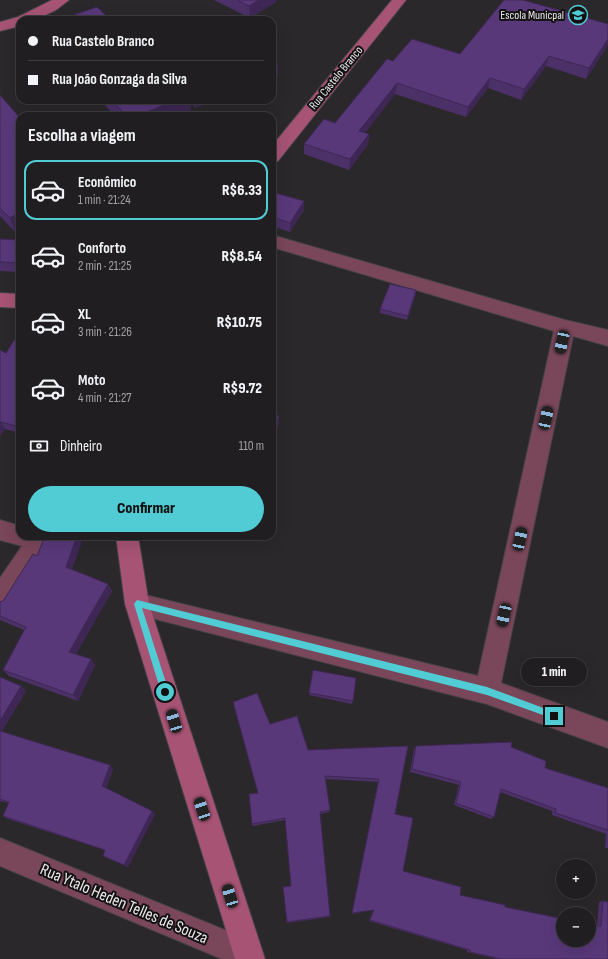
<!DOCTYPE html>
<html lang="pt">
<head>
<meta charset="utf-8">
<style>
  :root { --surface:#201e20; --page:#2d2b2d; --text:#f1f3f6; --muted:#a2a2a5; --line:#3d3c3e; --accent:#51ccd4 }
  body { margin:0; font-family:"Sofia Sans Condensed",sans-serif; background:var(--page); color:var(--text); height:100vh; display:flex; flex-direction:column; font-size:15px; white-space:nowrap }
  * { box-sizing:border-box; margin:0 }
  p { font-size:13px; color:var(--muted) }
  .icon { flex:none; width:22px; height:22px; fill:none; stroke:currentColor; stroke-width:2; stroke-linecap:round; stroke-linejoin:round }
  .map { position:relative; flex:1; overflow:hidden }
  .details { position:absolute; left:16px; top:112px; width:260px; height:428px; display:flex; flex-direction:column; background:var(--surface); border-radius:12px; box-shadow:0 4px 16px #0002,0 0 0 1px var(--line) }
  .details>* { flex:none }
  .top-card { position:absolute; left:16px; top:16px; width:260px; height:88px; border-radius:12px; box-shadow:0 4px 16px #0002,0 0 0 1px var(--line); display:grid; align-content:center; height:88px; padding:0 12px; background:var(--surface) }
  .tools { position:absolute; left:556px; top:859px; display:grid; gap:8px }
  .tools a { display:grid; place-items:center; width:40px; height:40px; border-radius:50%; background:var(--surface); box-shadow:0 4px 16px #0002,0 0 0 1px var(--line); font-size:20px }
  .end { position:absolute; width:18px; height:18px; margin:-9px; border:5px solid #51ccd4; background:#111; box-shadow:0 0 0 2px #111 }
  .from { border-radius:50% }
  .bubble { position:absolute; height:28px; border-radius:14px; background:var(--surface); box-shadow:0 4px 16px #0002,0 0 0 1px var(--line); font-size:13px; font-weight:800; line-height:28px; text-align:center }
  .car { position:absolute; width:12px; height:24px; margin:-12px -6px; border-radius:5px; box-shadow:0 0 3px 1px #0007; background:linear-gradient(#222 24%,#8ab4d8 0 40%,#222 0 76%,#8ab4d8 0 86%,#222 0) }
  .top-card b { display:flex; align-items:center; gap:14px; height:38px; font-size:15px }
  .top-card b+b { border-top:1px solid var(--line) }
  .top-card i { width:10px; height:10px; background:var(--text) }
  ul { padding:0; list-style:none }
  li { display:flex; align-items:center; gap:12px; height:60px; margin:0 8px 6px; padding:0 4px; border:2px solid transparent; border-radius:12px }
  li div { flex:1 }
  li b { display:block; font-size:15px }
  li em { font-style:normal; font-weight:800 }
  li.selected { border-color:var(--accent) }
  li>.icon { width:36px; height:36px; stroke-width:1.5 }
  h2 { padding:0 12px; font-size:18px; line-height:48px }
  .pay { display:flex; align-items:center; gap:10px; height:44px; padding:0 12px; font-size:15px }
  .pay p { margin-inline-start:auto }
  .action { display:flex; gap:8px; margin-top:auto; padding:8px 12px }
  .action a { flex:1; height:46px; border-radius:24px; background:var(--accent); color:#111; font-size:16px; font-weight:800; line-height:46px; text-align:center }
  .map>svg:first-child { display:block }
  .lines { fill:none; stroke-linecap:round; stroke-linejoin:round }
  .street-casing { stroke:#464346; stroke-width:2 }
  .secondary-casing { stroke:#464346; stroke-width:2 }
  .street { fill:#7a4659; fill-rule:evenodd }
  .secondary { fill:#a65374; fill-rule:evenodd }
  .wall { fill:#4c3068 }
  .shaded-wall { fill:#3e2755 }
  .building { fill:#583879; stroke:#3e2755 }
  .route { fill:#51ccd4 }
  .labels { text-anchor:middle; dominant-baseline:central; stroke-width:4; stroke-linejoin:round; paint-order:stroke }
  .far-poi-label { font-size:12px; fill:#ebe9eb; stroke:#131112; text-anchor:end }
  .far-street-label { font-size:12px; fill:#ebe9eb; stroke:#131112 }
  .near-street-label { font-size:17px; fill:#ebe9eb; stroke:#131112 }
</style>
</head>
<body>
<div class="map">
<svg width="608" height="959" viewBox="0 0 608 959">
  <rect width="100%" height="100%" fill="#2b282b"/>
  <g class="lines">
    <!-- street casing -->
    <g class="street-casing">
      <path id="street" d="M272,235L565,320L608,330V346L573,336L501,683L608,722V748L487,704L128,612L125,604L128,596L137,593L478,676L554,331L272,247Z
        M0,520L20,526V536H52L8,607L0,610V578L22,546L0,540Z
        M0,838L259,944L263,955L261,959H222L0,866Z"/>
    </g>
    <!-- secondary casing -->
    <g class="secondary-casing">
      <path id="secondary" d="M52,0H69L56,10L35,20H20V26L0,31V22L18,17Z
        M392,0H406L278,161L272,162V146Z
        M0,293L20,294V308L0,307Z
        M116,536H138L149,604L265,959H235L125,604Z"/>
    </g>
    <!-- street -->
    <use href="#street" class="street"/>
    <!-- secondary -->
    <use href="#secondary" class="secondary"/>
  </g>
  <!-- wall -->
  <path class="wall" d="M214,0H276V2L250,18Z
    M608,24V45L586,79L546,66L521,100L488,88L466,117L395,94L365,133L369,134L368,144L349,170L304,154V144L335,123L393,61L460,54Z
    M0,95L15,232L0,216Z
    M100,100H190L191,110L177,116H115Z
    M194,100H215L195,108L194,107Z
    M272,192L304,210L290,232L272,226Z
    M0,239L20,240V272L0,271Z
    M416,290V294L407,320L380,313V309Z
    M20,338V433L5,429L0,436L6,353L18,341Z
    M72,570L108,584L112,591L76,654L95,665L78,701L9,676L3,670L24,630L0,620V602Z
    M0,677L21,686L26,691L2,731L113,769L106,788L155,814L128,867L103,856L105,850L8,819L3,816L9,803L0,801Z
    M309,693L353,701L352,704L309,695Z
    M270,724L308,750L408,746L395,814L403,871L460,895L505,907L597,925L599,902L603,901L608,959H497L467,952V950L369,921L373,910L352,914L378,782L325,779L330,810L329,812L320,814L330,916L329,917L287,923L283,887L291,886L285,820L253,826L252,824Z
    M416,746L511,747L545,768L608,788V848H605L606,834L552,815V811L500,792L494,817L491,819L454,805L459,785L410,772L414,749Z"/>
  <!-- shaded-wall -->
  <path class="shaded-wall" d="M259,0H276V2L250,18L249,6Z
    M608,39V45L586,79L589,68Z
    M549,56L546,66L521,100L524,89Z
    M278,65V74L272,76V67Z
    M490,78L488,88L466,117L468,107Z
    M397,83L395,94L359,141V131Z
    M176,100H190L191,110L177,116H137Z
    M194,100H215L195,108Z
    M369,134L368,144L349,170L350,159Z
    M304,201V210L290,232V223Z
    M20,212V229L15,232L10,218Z
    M416,290V294L407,320L408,316Z
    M279,416V424L272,439V430Z
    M1,422L5,429L0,436V423Z
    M77,536H84L70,575L66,567Z
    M108,584L112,591L74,658L69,652Z
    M91,659L95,665L78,701L73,695Z
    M21,686L26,691L1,733H0V721Z
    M110,765L113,769L105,789L102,786Z
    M152,811L155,814L128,867L124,865Z"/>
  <!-- building -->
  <path class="building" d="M237,0H259L249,6Z
    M504,0H523L608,24V39L589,68L549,56L524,89L490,78L468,107L397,83L359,131L369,134L350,159L304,144L324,119L335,123L387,59L393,61L412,39L460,54Z
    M97,7L111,20H59Z
    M272,63L278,65L272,67Z
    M0,95L20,118V212L10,218L0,208Z
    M111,100H176L137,116H127Z
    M272,192L304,201L290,223L272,217Z
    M0,239L20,240V263L0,262Z
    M390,284L416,290L408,316L380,309Z
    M20,338V427L1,422L0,423V350L6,353L14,340L18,341Z
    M272,414L279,416L272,430Z
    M45,536H77L66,567L108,584L69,652L91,659L73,695L3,670L26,627L0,616V602L3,601L33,554L37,556Z
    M313,670L356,678L353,701L309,693Z
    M0,677L21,686L0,721Z
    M257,693L270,724L297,716L308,750L408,746L395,814L413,818L403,871L461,887L460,895L505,905V907L563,919V940H589V924L601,926L603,901L608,902V959H501L470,952V950L370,920L374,910L352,913L379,779L325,776L330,810L320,812L330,916L287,922L283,887L291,886L285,818L252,824L249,794L258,793L233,702Z
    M0,731L110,765L102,786L152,811L124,865L103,856L105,850L3,816L9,802L0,799Z
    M512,742L511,747L546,761L545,768L608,788V830L555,813L556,809L501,789L494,817L456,803L461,782L412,769L416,746Z"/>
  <!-- route -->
  <path class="route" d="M137,600L487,687L554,712L558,716L554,719L487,695L142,608L169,692L165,695L161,692L134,604Z"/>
  <!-- icons -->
  <defs>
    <g id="school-ring" transform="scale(1)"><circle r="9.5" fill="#131112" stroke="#51ccd4" stroke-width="1.5"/><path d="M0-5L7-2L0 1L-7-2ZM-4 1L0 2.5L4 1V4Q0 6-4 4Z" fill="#51ccd4"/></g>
  </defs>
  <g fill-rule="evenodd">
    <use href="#school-ring" x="578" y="15"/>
  </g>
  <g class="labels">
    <!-- far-poi labels -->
    <g class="far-poi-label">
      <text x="564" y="15">Escola Municpal</text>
    </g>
    <!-- far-street labels -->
    <g class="far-street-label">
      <text transform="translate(336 78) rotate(-51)">Rua Castelo Branco</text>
    </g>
    <!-- near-street labels -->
    <g class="near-street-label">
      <text transform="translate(124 904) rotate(23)">Rua Ytalo Heden Telles de Souza</text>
    </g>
  </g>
</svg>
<div class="tools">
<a>+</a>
<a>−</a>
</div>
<i class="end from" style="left:165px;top:692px"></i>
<i class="end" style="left:554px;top:716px"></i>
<div class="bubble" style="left:521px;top:658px;width:66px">1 min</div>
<i class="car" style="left:562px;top:342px;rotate:192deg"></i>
<i class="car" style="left:546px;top:418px;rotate:12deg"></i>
<i class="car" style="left:520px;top:539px;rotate:12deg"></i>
<i class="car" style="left:504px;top:615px;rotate:192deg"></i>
<i class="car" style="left:174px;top:721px;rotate:343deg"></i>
<i class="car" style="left:202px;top:809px;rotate:342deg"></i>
<i class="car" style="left:230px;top:896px;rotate:343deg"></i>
<div class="top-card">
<b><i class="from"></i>Rua Castelo Branco</b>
<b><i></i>Rua João Gonzaga da Silva</b>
</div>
<section class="details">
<h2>Escolha a viagem</h2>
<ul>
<li class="selected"><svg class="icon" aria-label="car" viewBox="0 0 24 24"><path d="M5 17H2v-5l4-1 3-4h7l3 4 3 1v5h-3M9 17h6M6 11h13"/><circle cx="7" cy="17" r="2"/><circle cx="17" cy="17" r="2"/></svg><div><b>Econômico</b><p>1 min · 21:24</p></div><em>R$6.33</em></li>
<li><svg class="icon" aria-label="car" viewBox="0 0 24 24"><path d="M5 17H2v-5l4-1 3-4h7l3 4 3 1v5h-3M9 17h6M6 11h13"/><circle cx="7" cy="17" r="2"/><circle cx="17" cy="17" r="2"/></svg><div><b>Conforto</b><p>2 min · 21:25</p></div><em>R$8.54</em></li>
<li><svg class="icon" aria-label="car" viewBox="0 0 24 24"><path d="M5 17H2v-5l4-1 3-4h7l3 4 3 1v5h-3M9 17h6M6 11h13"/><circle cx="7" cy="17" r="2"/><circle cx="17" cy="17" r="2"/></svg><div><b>XL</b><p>3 min · 21:26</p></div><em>R$10.75</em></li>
<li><svg class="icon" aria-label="car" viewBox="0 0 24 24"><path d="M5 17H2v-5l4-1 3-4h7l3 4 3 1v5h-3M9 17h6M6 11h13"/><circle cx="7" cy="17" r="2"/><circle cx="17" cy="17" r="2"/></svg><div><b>Moto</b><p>4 min · 21:27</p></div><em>R$9.72</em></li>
</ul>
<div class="pay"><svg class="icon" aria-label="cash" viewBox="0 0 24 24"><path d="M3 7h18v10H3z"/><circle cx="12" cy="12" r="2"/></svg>Dinheiro<p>110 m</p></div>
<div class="action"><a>Confirmar</a></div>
</section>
</div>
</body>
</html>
